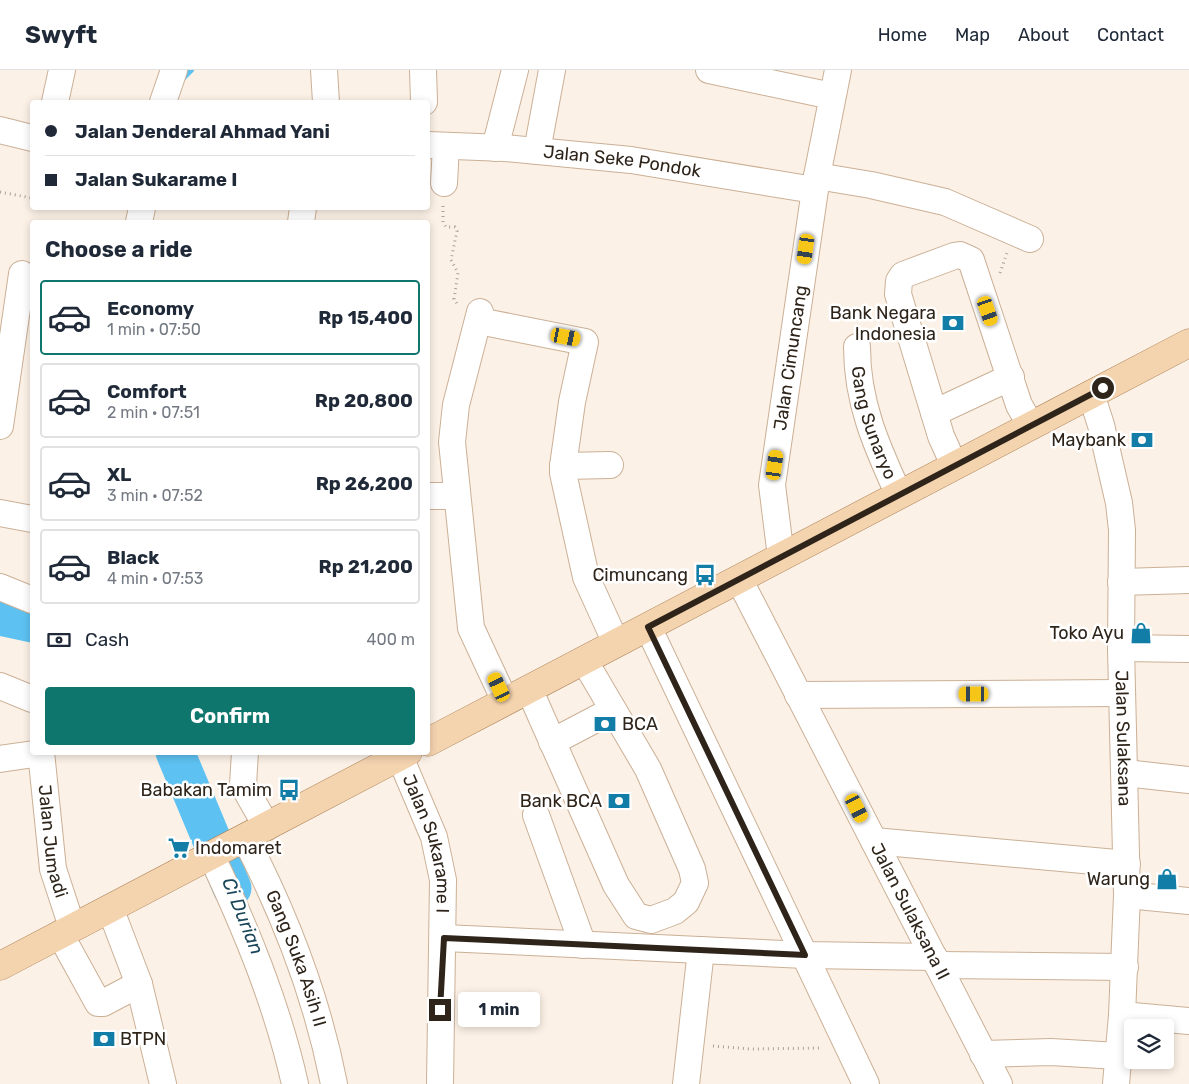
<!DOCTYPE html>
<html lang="en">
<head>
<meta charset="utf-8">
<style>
  :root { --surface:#fff; --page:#f6f6f7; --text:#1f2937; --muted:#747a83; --line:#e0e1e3; --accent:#0f766e }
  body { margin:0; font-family:Rubik,sans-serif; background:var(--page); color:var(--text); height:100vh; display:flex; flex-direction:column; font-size:19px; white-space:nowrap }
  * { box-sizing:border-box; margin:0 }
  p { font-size:16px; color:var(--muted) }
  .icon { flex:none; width:28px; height:28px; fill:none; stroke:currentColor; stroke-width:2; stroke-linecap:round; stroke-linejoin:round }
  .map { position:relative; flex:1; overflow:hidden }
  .details { position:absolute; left:30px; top:150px; width:400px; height:535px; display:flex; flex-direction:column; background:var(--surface); border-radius:5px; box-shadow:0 2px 8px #0003 }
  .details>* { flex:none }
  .banner { position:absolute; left:30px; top:30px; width:400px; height:110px; border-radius:5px; box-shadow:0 2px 8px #0003; display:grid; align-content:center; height:110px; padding:0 15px; background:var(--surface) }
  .controls { position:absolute; left:1124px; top:949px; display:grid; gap:10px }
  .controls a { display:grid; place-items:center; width:50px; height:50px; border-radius:5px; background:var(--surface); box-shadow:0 2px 8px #0003; font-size:25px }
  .end { position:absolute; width:22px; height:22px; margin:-11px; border:6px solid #2e241a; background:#fff; box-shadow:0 0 0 2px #fff }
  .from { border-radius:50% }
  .bubble { position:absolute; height:35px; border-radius:5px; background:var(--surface); box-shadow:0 2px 8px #0003; font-size:16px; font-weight:700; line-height:35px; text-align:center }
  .car { position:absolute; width:15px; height:30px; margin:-15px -8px; border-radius:6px; box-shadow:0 0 4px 1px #0007; background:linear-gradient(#f5c518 24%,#345 0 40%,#f5c518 0 76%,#345 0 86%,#f5c518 0) }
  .banner b { display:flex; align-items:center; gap:18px; height:48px; font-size:19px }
  .banner b+b { border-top:1px solid var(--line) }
  .banner i { width:12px; height:12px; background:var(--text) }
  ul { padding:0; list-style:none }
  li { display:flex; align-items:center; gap:15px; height:75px; margin:0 10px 8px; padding:0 5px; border:2px solid var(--line); border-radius:5px }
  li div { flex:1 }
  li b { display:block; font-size:19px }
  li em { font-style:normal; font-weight:700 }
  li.on { border-color:var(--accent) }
  li>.icon { width:45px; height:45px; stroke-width:1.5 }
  h2 { padding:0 15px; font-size:22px; line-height:60px }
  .pay { display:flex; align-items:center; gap:12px; height:55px; padding:0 15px; font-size:19px }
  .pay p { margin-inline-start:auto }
  .cta { display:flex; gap:10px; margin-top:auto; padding:10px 15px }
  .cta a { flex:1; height:58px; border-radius:5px; background:var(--accent); color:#fff; font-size:20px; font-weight:700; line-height:58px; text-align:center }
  header { display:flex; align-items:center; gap:30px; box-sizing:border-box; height:70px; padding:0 25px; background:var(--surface); border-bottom:1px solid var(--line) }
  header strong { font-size:24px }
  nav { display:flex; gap:28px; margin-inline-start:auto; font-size:18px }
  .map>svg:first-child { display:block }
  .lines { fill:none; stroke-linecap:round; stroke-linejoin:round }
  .stream { stroke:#5dc2f2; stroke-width:6 }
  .river { stroke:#5dc2f2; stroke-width:39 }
  .minor-casing { stroke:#cbb096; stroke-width:28 }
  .major-casing { stroke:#aa8258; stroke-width:29 }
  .path { stroke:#aba196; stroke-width:3; stroke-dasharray:1 4; stroke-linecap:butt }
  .minor { stroke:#fff; stroke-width:26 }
  .major { stroke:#f4d3af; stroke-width:28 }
  .route { stroke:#2e241a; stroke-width:6 }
  .labels { text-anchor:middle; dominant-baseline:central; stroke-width:5; stroke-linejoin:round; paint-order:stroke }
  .street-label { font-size:18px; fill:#2e241a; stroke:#fff }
  .poi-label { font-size:18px; fill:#2e241a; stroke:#fff; text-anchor:end }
  .water-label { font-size:19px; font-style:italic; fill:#1b465a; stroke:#fff }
</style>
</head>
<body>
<header>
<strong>Swyft</strong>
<nav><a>Home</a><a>Map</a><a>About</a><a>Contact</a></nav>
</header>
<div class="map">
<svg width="1189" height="1014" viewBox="0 0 1189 1014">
  <rect width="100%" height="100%" fill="#fcf1e6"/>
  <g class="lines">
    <!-- stream -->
    <path class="stream" d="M181,10L191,0"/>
    <!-- river -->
    <path class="river" d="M0,546L32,553
      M175,682L232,818"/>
    <!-- minor casing -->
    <g class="minor-casing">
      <g id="minor">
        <path d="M324,0L326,32"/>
        <path d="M423,0L424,32"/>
        <path d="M709,0L832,26"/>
        <path d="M55,32L62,0"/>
        <path d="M163,32L174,0"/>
        <path d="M0,60L32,68"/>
        <path id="s1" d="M428,75L505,78L631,90L814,120"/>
        <path d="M495,78L515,0"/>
        <path d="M537,81L552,0"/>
        <path d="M817,106L871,115L945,132L1030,169"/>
        <path d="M444,113L446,76"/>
        <path d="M139,152L142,138"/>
        <path d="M301,152L303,138"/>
        <path d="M480,242L456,335L452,372L471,558L505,631"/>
        <path d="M479,251L585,272L572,332L563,396"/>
        <path id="s2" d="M857,277C857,332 876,375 899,425"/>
        <path id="s3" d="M1091,324L1101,355L1119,433L1122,460L1121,578L1127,825L1122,945L1116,1014"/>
        <path d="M934,343L1011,307"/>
        <path d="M0,356L22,204"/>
        <path d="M610,395L563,396V403L586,507L616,573"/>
        <path d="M954,395L941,366L898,224L899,211L903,205L954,186L960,185L971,190L1019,335L1031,356"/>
        <path d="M428,426H457"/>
        <path d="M0,443L32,449"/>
        <path id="s4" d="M781,487L772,415L817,106L838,0"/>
        <path id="s5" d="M739,509L999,1014"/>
        <path d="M1121,512L1189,510"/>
        <path d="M0,517L32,530"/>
        <path d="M648,557L866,1014"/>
        <path d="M1121,578L1189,579"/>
        <path d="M0,616L32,629"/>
        <path d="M529,619L616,815L636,846L651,850L675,841L686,832L695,813L692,799L648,699L584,590"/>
        <path d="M798,625L1121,623"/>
        <path d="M552,672L613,640"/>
        <path id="s6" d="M41,682L53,799L72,857"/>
        <path d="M245,682L243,715L267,757"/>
        <path id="s7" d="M400,687L434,767L443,810L440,1014"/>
        <path d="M0,689L41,683"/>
        <path d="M1125,703L1189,710"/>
        <path d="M536,745L583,875"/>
        <path id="s8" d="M245,768C286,847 317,927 334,1014"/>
        <path d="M874,771L1127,794"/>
        <path d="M211,785C246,859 277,934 295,1014"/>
        <path d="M1127,825L1189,831"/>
        <path d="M110,838L139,914L163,1014"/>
        <path d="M60,864L98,933H103L139,914"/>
        <path d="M444,868L805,885L934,887"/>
        <path d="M938,895L1125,897"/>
        <path d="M1122,945L1189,951"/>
        <path d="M983,984L1051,982L1118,986"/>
        <path d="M686,1014L701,880"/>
      </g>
    </g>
    <!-- major casing -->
    <g class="major-casing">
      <path id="major" d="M428,672L1189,273
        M0,896L408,682"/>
    </g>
    <!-- path -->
    <path class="path" d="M0,122L32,128
      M443,136V152L446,157H455L457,161L451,190L458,203L454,229L458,235
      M1000,203L1007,183
      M713,976L750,979L822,978"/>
    <!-- minor -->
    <use href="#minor" class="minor"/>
    <!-- major -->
    <use href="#major" class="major"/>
  </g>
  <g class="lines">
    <!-- route -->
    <path class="route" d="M440,940L444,868L805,885L648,557L1103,318"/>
  </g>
  <!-- icons -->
  <defs>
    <g id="bank-bare" transform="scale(1.725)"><path d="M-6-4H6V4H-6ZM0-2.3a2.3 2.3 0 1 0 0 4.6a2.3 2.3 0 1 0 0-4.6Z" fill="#127ea7" stroke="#fff" stroke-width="2.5" paint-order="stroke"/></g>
    <g id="bus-bare" transform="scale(1.725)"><path d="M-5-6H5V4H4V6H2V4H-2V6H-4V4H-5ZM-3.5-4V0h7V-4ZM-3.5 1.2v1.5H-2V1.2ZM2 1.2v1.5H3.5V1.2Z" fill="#127ea7" stroke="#fff" stroke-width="2.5" paint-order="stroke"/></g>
    <g id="shop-bare" transform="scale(1.725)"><path d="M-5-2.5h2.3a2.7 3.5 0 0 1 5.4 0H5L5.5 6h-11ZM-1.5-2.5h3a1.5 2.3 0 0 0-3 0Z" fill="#127ea7" stroke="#fff" stroke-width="2.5" paint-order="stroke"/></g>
    <g id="supermarket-bare" transform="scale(1.725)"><path d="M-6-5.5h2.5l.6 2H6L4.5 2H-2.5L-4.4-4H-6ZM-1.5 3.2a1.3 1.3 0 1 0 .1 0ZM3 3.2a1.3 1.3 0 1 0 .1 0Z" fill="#127ea7" stroke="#fff" stroke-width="2.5" paint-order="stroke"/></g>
  </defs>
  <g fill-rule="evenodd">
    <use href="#bank-bare" x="953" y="253"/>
    <use href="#bank-bare" x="1142" y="370"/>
    <use href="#bus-bare" x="705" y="505"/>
    <use href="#shop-bare" x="1141" y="563"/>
    <use href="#bank-bare" x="605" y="654"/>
    <use href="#bus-bare" x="289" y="720"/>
    <use href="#bank-bare" x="619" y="731"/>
    <use href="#supermarket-bare" x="179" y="778"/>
    <use href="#shop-bare" x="1167" y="809"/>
    <use href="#bank-bare" x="104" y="969"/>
  </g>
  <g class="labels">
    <!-- street labels -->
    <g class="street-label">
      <text stroke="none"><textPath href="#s1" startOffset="195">Jalan Seke Pondok</textPath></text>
      <text stroke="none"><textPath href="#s4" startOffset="201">Jalan Cimuncang</textPath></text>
      <text stroke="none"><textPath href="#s2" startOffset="78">Gang Sunaryo</textPath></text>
      <text stroke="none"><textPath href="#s3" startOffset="348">Jalan Sulaksana</textPath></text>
      <text stroke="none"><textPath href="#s6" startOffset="90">Jalan Jumadi</textPath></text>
      <text stroke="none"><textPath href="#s7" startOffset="92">Jalan Sukarame I</textPath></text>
      <text stroke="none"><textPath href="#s5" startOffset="374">Jalan Sulaksana II</textPath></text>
      <text stroke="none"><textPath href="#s8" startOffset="131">Gang Suka Asih II</textPath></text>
    </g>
    <!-- poi labels -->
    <g class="poi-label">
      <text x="936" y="243">Bank Negara<tspan x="936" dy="21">Indonesia</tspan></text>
      <text x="1126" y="370">Maybank</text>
      <text x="688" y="505">Cimuncang</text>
      <text x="1124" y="563">Toko Ayu</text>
      <text x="622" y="654" text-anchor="start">BCA</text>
      <text x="272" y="720">Babakan Tamim</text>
      <text x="602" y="731">Bank BCA</text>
      <text x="195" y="778" text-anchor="start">Indomaret</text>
      <text x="1150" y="809">Warung</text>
      <text x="120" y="969" text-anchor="start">BTPN</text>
    </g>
    <!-- water labels -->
    <g class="water-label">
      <text transform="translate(243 846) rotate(68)">Ci Durian</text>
    </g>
  </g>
</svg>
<div class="controls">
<a><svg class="icon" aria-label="layers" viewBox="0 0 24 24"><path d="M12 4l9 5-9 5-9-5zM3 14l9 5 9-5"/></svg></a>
</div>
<i class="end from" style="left:1103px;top:318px"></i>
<i class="end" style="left:440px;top:940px"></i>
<div class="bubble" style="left:458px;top:922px;width:82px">1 min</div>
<i class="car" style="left:806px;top:179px;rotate:188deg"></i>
<i class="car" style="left:988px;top:241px;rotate:161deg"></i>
<i class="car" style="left:566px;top:267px;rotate:101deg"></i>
<i class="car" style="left:775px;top:395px;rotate:8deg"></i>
<i class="car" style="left:499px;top:617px;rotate:335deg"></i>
<i class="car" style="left:974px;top:624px;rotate:270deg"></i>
<i class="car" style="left:857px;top:738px;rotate:153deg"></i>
<div class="banner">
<b><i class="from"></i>Jalan Jenderal Ahmad Yani</b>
<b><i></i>Jalan Sukarame I</b>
</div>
<section class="details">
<h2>Choose a ride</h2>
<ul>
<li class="on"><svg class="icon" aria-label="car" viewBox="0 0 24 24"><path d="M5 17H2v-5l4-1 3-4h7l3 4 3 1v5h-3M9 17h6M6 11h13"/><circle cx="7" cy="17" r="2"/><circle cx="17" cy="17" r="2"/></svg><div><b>Economy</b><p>1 min · 07:50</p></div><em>Rp 15,400</em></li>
<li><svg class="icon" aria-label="car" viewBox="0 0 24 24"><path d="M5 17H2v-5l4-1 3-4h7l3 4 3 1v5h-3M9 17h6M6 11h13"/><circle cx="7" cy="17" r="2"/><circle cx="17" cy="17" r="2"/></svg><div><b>Comfort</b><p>2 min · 07:51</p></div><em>Rp 20,800</em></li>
<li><svg class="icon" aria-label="car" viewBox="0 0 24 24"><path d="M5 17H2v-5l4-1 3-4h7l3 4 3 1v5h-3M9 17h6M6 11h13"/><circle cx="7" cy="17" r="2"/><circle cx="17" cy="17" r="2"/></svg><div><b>XL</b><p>3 min · 07:52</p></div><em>Rp 26,200</em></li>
<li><svg class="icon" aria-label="car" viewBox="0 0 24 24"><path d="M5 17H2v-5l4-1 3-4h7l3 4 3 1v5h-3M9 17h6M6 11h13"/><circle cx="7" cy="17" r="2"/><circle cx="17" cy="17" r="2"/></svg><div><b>Black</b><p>4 min · 07:53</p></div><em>Rp 21,200</em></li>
</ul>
<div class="pay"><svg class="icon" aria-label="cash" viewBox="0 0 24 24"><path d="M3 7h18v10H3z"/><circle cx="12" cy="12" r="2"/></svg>Cash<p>400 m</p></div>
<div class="cta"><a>Confirm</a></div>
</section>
</div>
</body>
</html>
